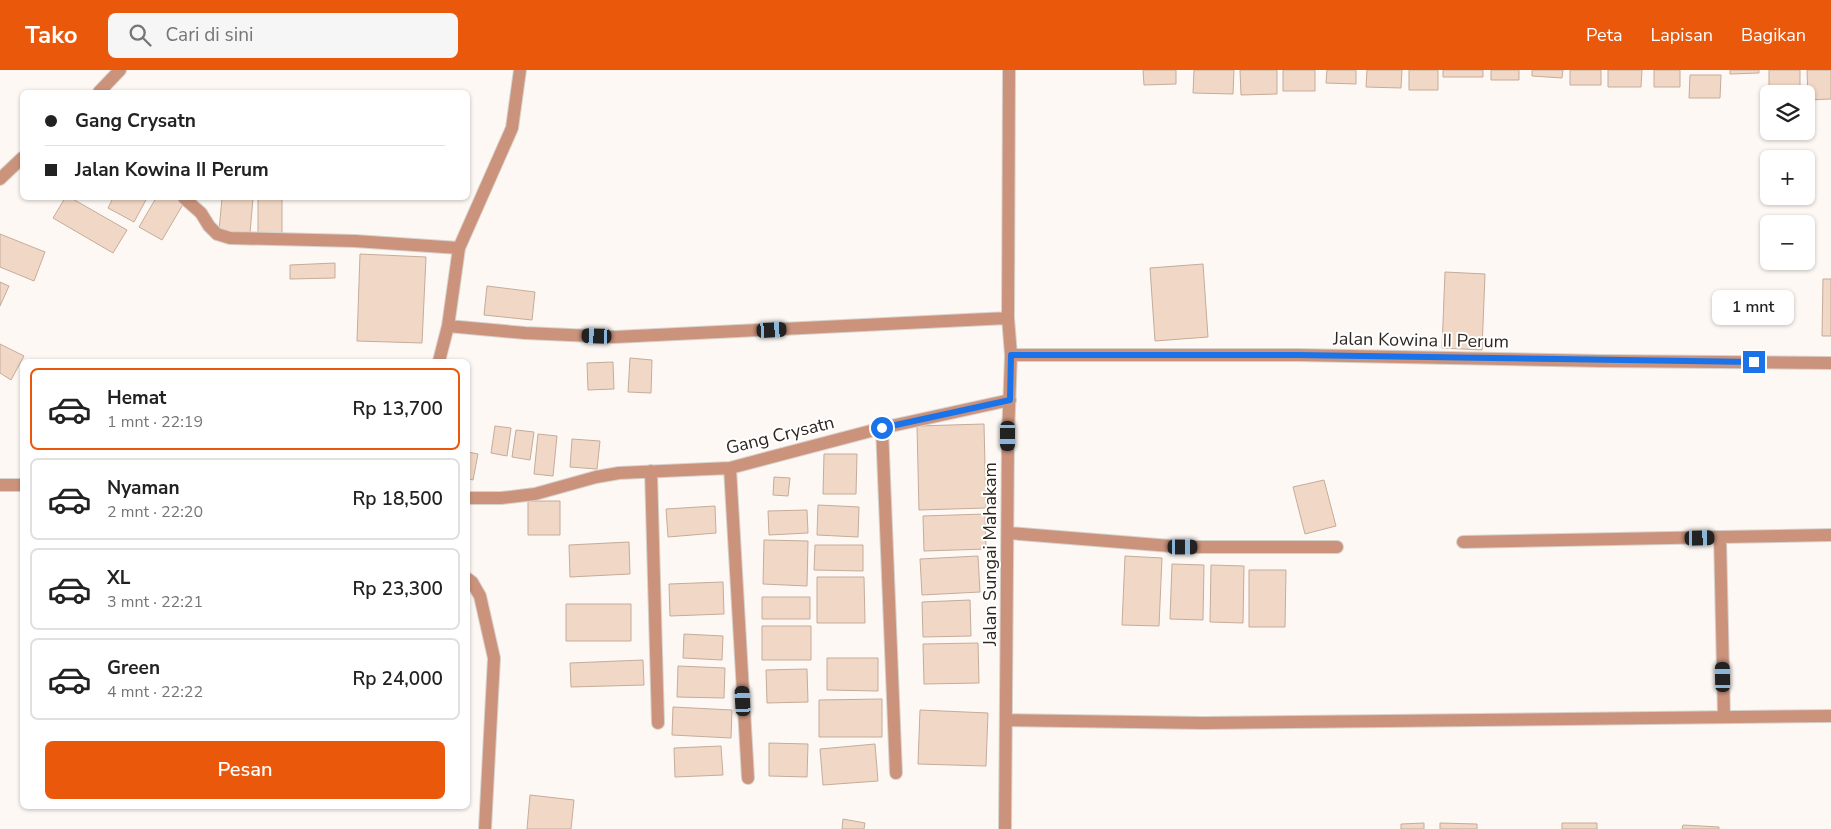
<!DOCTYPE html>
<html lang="id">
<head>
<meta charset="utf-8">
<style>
  :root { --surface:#fff; --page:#f6f6f6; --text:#222; --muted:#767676; --line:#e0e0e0; --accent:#ea580c }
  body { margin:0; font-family:"Nunito Sans",sans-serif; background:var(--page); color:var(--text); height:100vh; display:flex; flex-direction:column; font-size:19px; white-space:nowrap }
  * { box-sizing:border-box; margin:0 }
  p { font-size:16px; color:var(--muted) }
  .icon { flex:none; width:28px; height:28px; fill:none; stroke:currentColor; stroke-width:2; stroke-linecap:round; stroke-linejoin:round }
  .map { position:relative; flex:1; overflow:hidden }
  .panel { position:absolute; left:20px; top:289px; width:450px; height:450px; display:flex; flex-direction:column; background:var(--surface); border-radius:8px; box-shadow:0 1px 4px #0004 }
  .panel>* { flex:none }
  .hud { position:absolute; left:20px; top:20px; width:450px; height:110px; border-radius:8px; box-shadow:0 1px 4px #0004; display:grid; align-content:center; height:110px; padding:0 25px; background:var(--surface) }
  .fabs { position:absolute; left:1760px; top:15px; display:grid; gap:10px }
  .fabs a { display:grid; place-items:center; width:55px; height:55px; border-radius:8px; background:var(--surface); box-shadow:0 1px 4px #0004; font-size:25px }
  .end { position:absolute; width:22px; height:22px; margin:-11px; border:6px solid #1a73e8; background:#fff; box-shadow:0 0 0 2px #fff }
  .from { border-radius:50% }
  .bubble { position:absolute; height:35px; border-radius:8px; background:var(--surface); box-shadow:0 1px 4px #0004; font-size:16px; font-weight:600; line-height:35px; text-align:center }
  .car { position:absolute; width:15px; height:30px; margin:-15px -8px; border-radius:6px; box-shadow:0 0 4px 1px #0007; background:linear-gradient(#222 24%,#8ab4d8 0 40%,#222 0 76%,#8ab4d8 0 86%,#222 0) }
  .hud b { display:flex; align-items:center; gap:18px; height:48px; font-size:19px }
  .hud b+b { border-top:1px solid var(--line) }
  .hud i { width:12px; height:12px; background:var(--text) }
  ul { padding:9px 0 0; list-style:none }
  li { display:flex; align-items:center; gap:15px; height:82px; margin:0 10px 8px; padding:0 15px; border:2px solid var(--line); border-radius:8px }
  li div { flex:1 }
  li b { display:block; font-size:19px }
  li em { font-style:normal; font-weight:600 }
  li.current { border-color:var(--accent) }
  li>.icon { width:45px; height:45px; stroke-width:1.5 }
  .primary-button { display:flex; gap:10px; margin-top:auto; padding:10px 25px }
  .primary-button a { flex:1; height:58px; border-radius:8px; background:var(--accent); color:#fff; font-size:20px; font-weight:600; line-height:58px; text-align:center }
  header { display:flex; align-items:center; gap:30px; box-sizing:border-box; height:70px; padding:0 25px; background:var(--accent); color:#fff }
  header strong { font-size:24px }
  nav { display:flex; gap:28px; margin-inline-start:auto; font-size:18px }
  .search { width:350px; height:45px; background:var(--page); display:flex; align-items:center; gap:12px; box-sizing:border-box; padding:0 18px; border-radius:8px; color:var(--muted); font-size:19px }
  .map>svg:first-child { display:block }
  .building { fill:#f1d7c5; stroke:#c5ac9a }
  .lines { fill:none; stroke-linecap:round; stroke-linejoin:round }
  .street-casing { stroke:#d8d2ce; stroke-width:14 }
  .street { stroke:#cb937c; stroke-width:12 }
  .route { stroke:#1a73e8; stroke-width:6 }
  .labels { text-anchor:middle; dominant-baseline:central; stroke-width:4; stroke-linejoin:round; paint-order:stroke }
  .street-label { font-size:18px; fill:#2f261f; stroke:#fff }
</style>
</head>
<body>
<header>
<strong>Tako</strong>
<div class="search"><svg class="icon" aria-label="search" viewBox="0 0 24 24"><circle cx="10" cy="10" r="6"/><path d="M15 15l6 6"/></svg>Cari di sini</div>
<nav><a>Peta</a><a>Lapisan</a><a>Bagikan</a></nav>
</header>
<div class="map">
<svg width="1831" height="759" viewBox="0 0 1831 759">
  <rect width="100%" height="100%" fill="#fdf8f4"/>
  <!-- building -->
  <path class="building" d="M1143,0H1176V14L1144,15Z
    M1194,0H1234L1233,24L1193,23Z
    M1240,0H1277V24L1241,25Z
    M1283,0H1315V21H1283Z
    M1327,0H1356V14L1326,13Z
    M1367,0H1402L1401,18L1366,17Z
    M1409,0H1438V20H1409Z
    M1443,0H1483V7H1443Z
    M1491,0H1519V10H1491Z
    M1532,0H1563L1562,8L1532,6Z
    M1570,0H1601V15H1570Z
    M1608,0H1642L1641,17H1608Z
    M1654,0H1680V17H1654Z
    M1730,0H1759V3L1730,4Z
    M1769,0H1800V24H1769Z
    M1807,0H1831V29L1808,30Z
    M1690,5H1721L1720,28H1689Z
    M65,128H71L127,160L113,183L53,148Z
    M113,128H147L134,152L108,138Z
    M156,128H178L185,131L162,170L139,157Z
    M222,128H253L250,163L219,161Z
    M258,128H282V164H258Z
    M0,164L45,182L34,211L0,197Z
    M360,184L426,187L422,273L357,271Z
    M335,193V208L290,209V195Z
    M1203,194L1208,267L1155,271L1150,198Z
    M1445,202L1485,204L1482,280L1442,278Z
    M1823,209H1831V266H1822Z
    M0,212L9,216L0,236Z
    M487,216L535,222L532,250L484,245Z
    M0,274L24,286L11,310L0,303Z
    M630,288L652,290L651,323L628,322Z
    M613,292L614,319L588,320L587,293Z
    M984,354L986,438L919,440L917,356Z
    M495,356L511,358L507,386L491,383Z
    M516,360L534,362L530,390L512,387Z
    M538,364L557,366L553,406L534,404Z
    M572,369L600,371L597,399L570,397Z
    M468,382L478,384L473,410L468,409Z
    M824,384H857L856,424H823Z
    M774,407L790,408L788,426L773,425Z
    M1324,410L1336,456L1305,464L1293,417Z
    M528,431H560V465H528Z
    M818,435L859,437L858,467L817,465Z
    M715,436L716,463L668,467L666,439Z
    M807,440L808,463L769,465L768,441Z
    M985,444L986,479L924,481L923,446Z
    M764,470L808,471L807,516L763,514Z
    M629,472L630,504L570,507L569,475Z
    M815,475H863V501L814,500Z
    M978,486L980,522L922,525L920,489Z
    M1125,486L1162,488L1159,556L1122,555Z
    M1172,494L1204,495L1203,550L1170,549Z
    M1211,495L1244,496L1243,553L1210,552Z
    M1249,500H1286L1285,557H1249Z
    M817,507H864L865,553H817Z
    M723,512L724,544L670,546L669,514Z
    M762,527H810V549H762Z
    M970,530L971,566L923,567L922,532Z
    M566,534H631V571H566Z
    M762,556H811V590H762Z
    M684,564L723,566L722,590L683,588Z
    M978,573L979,613L924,614L923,574Z
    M827,588H878V621L827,620Z
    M643,590L644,615L571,617L570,593Z
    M678,596L725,598L724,628L677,627Z
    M807,599L808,632L767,633L766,600Z
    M882,629V667H819V630Z
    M673,637L732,640L731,668L672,665Z
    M920,640L988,643L986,696L918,694Z
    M769,673L808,674L807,707L769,706Z
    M875,674L878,711L823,715L820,679Z
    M721,676L723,705L675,707L674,678Z
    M530,725L574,730L571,759H527Z
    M843,749L865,753L864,759H842Z
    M1424,753V759H1401V754Z
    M1440,753L1477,754V759H1440Z
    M1562,753H1597V759H1562Z
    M1683,755L1719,757V759H1682Z"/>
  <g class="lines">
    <!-- street casing -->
    <g class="street-casing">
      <path id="street" d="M99,22L120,0
        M0,109L22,88
        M184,128L201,143L209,156L217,164L230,168L355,171L459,178
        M448,256L525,263L615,267L1008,248
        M1011,285H1298L1601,291L1831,293
        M439,291L448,256L459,178L512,58L520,0
        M882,358L896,703
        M730,398L748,708
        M651,401L658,653
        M0,415H22
        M468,428H501L535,424L596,407L619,403L730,398L882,358L1010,330
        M1008,463L1183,477H1337
        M1720,467L1831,465
        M1463,472L1720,467L1724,647
        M468,509L472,512L480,526L494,588L485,759
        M1007,650L1203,653L1831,646
        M1005,759L1008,366L1011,285L1008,248L1009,0"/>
    </g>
    <!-- street -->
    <use href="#street" class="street"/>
  </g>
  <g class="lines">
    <!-- route -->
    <path class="route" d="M882,358L1010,330L1011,285H1298L1754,292"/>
  </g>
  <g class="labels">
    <!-- street labels -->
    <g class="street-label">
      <text transform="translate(1421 270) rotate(1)">Jalan Kowina II Perum</text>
      <text transform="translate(780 365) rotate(-14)">Gang Crysatn</text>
      <text transform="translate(990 484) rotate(-90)">Jalan Sungai Mahakam</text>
    </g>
  </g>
</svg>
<div class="fabs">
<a><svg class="icon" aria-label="layers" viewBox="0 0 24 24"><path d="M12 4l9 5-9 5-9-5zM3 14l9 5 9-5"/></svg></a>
<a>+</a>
<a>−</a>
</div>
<i class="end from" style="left:882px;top:358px"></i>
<i class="end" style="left:1754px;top:292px"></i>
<div class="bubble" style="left:1712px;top:220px;width:82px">1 mnt</div>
<i class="car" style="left:772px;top:260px;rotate:87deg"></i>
<i class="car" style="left:597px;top:266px;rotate:272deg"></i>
<i class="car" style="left:1008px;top:366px;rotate:180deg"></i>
<i class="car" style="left:1700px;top:468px;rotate:89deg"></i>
<i class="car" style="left:1183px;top:477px;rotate:90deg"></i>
<i class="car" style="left:1723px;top:607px;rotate:359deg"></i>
<i class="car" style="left:743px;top:631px;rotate:357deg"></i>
<div class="hud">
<b><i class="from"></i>Gang Crysatn</b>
<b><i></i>Jalan Kowina II Perum</b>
</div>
<section class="panel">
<ul>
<li class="current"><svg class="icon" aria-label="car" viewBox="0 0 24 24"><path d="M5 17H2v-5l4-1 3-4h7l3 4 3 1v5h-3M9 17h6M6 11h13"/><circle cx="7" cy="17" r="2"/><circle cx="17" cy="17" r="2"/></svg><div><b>Hemat</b><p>1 mnt · 22:19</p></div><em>Rp 13,700</em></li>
<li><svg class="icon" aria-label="car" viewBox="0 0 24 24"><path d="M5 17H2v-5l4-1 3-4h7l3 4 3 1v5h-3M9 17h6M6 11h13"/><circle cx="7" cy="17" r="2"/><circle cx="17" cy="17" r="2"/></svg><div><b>Nyaman</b><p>2 mnt · 22:20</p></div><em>Rp 18,500</em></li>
<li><svg class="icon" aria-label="car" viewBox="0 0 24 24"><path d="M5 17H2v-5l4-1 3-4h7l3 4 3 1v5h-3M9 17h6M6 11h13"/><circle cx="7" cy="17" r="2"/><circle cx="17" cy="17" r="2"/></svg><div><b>XL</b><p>3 mnt · 22:21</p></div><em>Rp 23,300</em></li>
<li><svg class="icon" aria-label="car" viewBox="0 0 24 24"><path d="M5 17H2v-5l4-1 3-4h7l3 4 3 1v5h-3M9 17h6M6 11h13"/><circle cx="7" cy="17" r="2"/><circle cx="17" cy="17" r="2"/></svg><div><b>Green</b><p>4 mnt · 22:22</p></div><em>Rp 24,000</em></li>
</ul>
<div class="primary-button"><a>Pesan</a></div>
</section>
</div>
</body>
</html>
